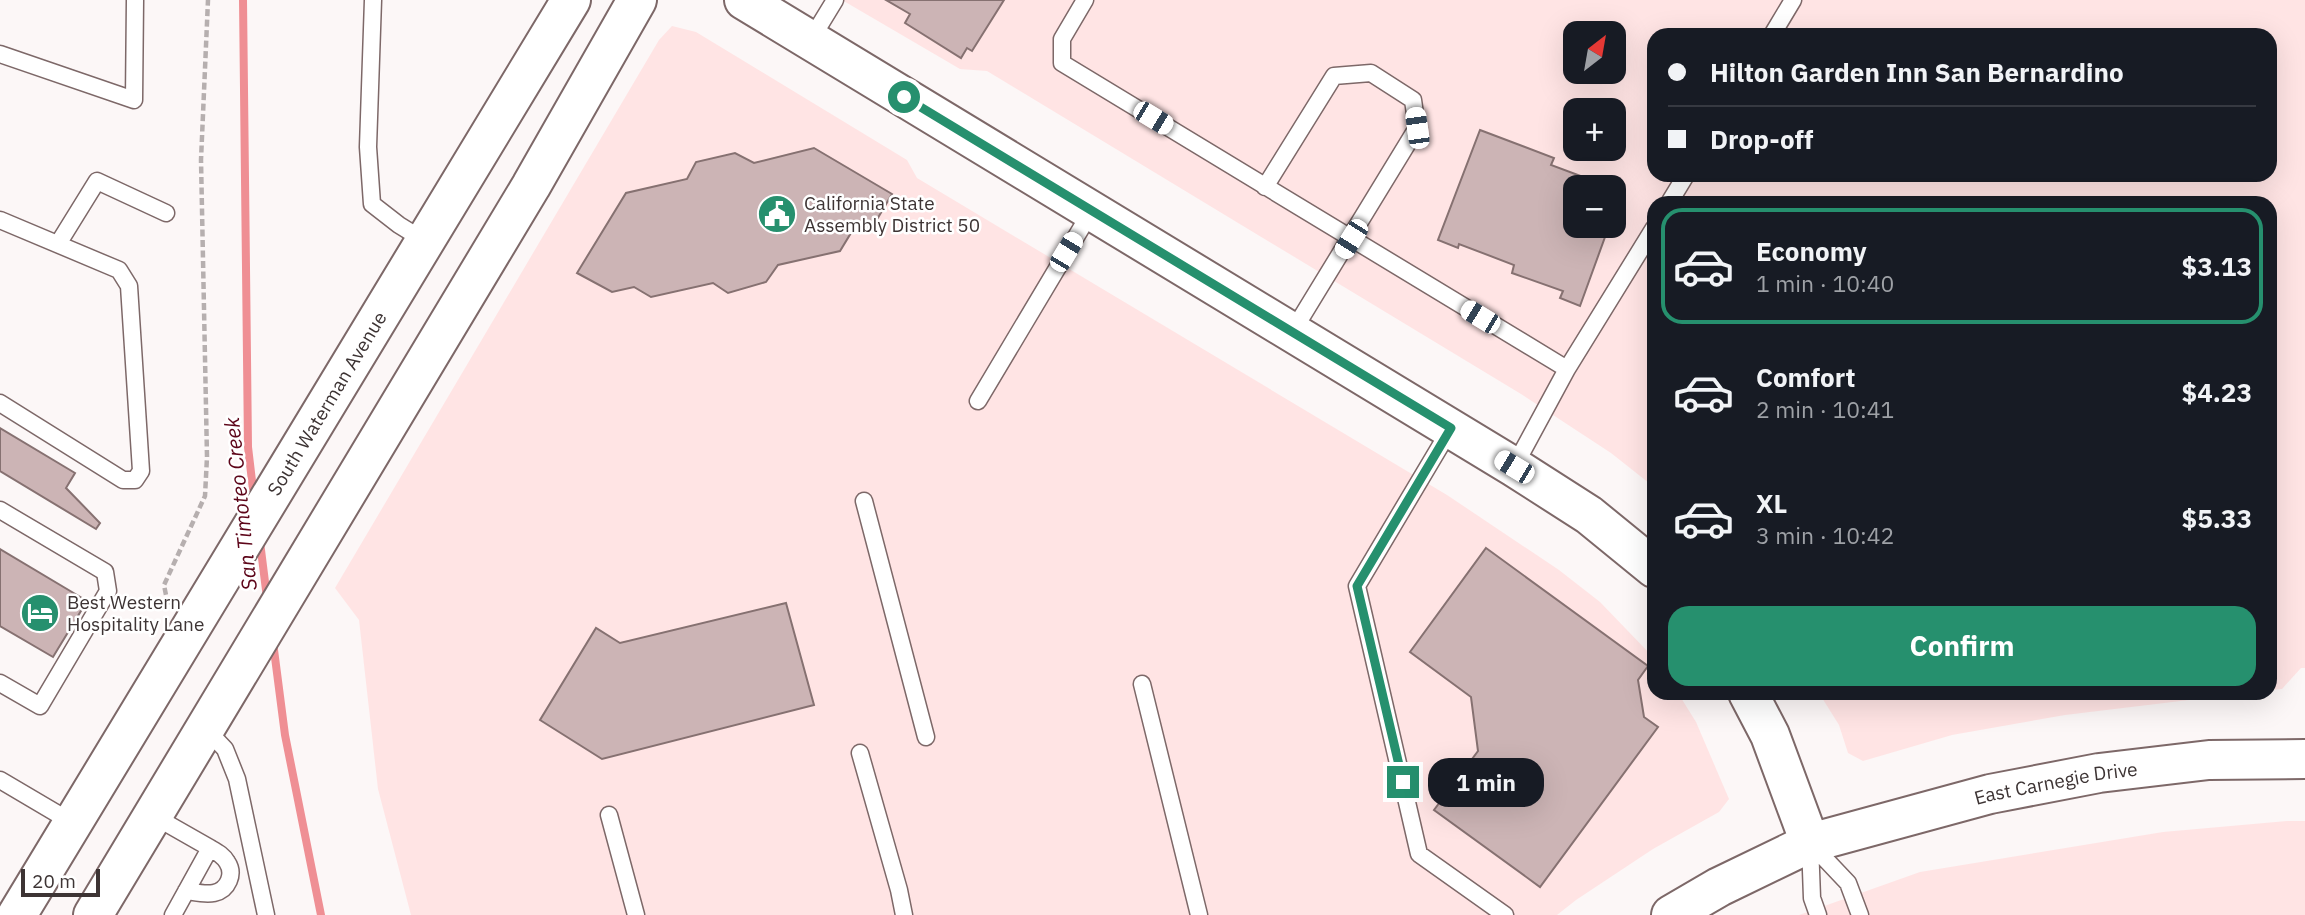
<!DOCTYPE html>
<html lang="en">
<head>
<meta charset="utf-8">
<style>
  :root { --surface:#171b24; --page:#242831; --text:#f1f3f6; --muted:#9ea1a6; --line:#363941; --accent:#26906e }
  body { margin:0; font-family:"IBM Plex Sans",sans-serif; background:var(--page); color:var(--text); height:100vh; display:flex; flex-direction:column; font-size:26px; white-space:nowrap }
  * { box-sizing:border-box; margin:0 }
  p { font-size:23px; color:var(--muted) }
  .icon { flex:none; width:38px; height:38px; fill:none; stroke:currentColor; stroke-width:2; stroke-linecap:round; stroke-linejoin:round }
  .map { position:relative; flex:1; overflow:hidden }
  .drawer { position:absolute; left:1647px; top:196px; width:630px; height:504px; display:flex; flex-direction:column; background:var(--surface); border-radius:21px; box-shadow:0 7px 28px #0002 }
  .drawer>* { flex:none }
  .top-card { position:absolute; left:1647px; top:28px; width:630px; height:154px; border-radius:21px; box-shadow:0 7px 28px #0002; display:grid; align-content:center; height:154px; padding:0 21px; background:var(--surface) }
  .needle { width:46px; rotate:31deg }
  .tools { position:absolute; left:1563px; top:21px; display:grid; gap:14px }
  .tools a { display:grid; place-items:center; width:63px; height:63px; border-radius:14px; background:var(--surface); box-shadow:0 7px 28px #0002; font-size:35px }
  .scale { position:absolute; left:21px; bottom:18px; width:79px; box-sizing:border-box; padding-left:7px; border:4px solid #3d3434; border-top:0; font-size:19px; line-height:24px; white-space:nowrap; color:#3d3434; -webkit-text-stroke:5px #fff; paint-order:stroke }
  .end { position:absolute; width:32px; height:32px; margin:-16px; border:9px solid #26906e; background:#fff; box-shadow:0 0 0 4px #fff }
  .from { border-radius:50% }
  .bubble { position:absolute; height:49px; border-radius:21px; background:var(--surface); box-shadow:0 7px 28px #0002; font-size:23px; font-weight:700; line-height:49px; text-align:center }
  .car { position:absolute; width:21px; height:42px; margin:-21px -10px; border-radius:9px; box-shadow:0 0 5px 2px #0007; background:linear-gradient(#fff 24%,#345 0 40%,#fff 0 76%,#345 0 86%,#fff 0) }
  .top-card b { display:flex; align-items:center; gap:24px; height:66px; font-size:26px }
  .top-card b+b { border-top:2px solid var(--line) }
  .top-card i { width:18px; height:18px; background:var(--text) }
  ul { padding:12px 0 0; list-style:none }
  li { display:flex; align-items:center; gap:21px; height:116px; margin:0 14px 10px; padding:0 7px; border:4px solid transparent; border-radius:21px }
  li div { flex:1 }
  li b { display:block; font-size:26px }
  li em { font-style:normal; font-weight:700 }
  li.active { border-color:var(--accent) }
  li>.icon { width:63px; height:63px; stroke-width:1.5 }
  .button { display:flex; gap:14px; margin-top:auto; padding:14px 21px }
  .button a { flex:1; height:80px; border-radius:21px; background:var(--accent); color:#fff; font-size:28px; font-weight:700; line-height:80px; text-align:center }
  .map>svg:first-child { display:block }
  .built { fill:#ffe4e4; fill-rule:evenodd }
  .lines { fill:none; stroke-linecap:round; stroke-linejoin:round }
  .stream { stroke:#ef8f94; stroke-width:8 }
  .building { fill:#ccb4b5; stroke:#867171; stroke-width:2 }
  .service-casing { stroke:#7d6868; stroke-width:19 }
  .tertiary-casing { stroke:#7d6868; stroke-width:42 }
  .primary-casing { stroke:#7d6868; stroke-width:42 }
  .path { stroke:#b6afaf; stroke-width:4.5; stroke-dasharray:7 3.5; stroke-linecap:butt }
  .service { stroke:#fff; stroke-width:16 }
  .tertiary { stroke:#fff; stroke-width:38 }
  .primary { stroke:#fff; stroke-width:38 }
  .route { stroke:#26906e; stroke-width:9 }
  .labels { text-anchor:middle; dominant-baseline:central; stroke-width:5; stroke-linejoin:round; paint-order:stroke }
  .poi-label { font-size:19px; fill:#3d3434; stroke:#fff; text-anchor:start }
  .street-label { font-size:19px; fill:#3d3434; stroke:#fff }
  .water-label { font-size:21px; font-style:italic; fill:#5d0519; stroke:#fff }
</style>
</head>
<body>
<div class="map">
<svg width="2305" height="915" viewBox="0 0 2305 915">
  <rect width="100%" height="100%" fill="#fcf7f7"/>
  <!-- built -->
  <path class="built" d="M842,0H2305V668H2301L2282,689L2270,690V203H1654V487L1611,453L1521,394L987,71L960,69ZM1575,33H1614V72H1575ZM1654,35H2270V175H1654ZM1575,110H1614V149H1575ZM1575,187H1614V226H1575Z
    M672,26L696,32L907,160L917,178L1447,495L1559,570L1600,602L1654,658V693H1678L1696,722L1729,799L1719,812L1653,849L1576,900L1557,915H411L378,789L359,620L335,588L659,40Z
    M1819,693H2247L2065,715L1952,735L1863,761L1848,753L1839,725Z
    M2287,821H2305V915H1799L1920,872L2163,832Z"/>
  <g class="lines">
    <!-- stream -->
    <path class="stream" d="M243,0L248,447L254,498
      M260,542L267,598
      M273,642L285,735L321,915"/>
  </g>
  <!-- building -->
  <path class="building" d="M886,0H1004L972,51L967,48L961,58L905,23L910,14Z
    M1480,130L1554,158L1551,165L1610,187H1575V226H1609L1580,306L1560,298L1563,291L1512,273L1514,265L1459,244L1458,248L1438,240Z
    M814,148L892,194L872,228L851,233L840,251L778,265L766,282L728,293L713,283L651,297L634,287L612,292L577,273L626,193L687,179L696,162L735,153L754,163Z
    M0,428L75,473L66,488L100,523L96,529L0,471Z
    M1486,548L1648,666L1638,680L1644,717L1658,727L1540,887L1434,810L1478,751L1471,697L1410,652Z
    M0,549L87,601L53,657L0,626Z
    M786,603L814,705L602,759L540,720L596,628L620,643Z"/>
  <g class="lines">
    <!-- service casing -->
    <g class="service-casing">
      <path id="service" d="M373,0L368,147L372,204L399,225L425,241
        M1085,0L1062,39V63L1567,369
        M1772,35L1793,0
        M810,41L835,0
        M0,54L134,100L135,0
        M1265,187L1334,76L1371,73L1413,100L1417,128L1293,331
        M1669,203L1686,175
        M0,220L119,270L129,286L141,471L135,480H123L0,403
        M58,244L97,181L166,213
        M978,401L1092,210
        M1451,428L1357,586L1419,854L1505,915
        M1514,467L1567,369L1654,228
        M864,501L926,737
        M0,510L105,572L108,591L40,706L0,683
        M1142,684L1199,915
        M205,728L225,749L237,779L266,915
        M860,753L899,890L904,915
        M0,780L73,823
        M152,815L210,848L173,915
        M609,815L636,915
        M1810,843L1812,898L1818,915
        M1811,844L1848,883L1860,915
        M186,891C194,892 205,895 214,893C228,890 235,874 227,862C223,855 217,852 210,848"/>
    </g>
    <!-- tertiary casing -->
    <g class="tertiary-casing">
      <g id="tertiary">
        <path d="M744,0L1514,467L1589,515L1654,568"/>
        <path d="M1748,693L1770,735L1810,843"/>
        <path id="s1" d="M1671,915L1719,887L1810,843L1990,794L2099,773L2209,760L2305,759"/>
      </g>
    </g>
    <!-- primary casing -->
    <g class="primary-casing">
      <g id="primary">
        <path id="s2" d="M17,915L571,0"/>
        <path d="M93,915L531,186L637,0"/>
      </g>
    </g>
    <!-- path -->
    <path class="path" d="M168,605L164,585L205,496L207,457L201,160L208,0"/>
    <!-- service -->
    <use href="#service" class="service"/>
    <!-- tertiary -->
    <use href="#tertiary" class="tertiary"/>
    <!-- primary -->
    <use href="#primary" class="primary"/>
  </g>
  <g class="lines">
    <!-- route -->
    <path class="route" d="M904,97L1451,428L1357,586L1403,782"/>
  </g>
  <!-- icons -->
  <defs>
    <g id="civic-disc" transform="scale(2.0125)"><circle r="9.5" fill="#26906e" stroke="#fff"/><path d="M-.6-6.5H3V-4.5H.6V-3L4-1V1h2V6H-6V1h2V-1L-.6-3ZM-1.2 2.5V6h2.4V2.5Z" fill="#fff"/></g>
    <g id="hotel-disc" transform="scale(2.0125)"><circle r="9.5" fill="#26906e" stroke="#fff"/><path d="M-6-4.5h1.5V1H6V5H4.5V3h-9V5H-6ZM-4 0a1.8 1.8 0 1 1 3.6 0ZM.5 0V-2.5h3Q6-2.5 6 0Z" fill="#fff"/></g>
  </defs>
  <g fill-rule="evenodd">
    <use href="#civic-disc" x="777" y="214"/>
    <use href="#hotel-disc" x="40" y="613"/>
  </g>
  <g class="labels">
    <!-- poi labels -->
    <g class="poi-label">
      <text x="804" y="203">California State<tspan x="804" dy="22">Assembly District 50</tspan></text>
      <text x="67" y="602">Best Western<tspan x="67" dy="22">Hospitality Lane</tspan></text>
    </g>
    <!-- street labels -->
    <g class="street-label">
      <text stroke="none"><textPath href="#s2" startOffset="598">South Waterman Avenue</textPath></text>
      <text stroke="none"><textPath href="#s1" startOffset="410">East Carnegie Drive</textPath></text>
    </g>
    <!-- water labels -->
    <g class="water-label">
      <text transform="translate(240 504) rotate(-96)">San Timoteo Creek</text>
    </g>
  </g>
</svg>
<div class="tools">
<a><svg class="needle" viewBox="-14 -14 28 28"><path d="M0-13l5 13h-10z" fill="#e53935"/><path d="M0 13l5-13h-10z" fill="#9ea1a6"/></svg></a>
<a>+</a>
<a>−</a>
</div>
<div class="scale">20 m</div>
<i class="end from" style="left:904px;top:97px"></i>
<i class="end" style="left:1403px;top:782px"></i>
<div class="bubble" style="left:1428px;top:758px;width:116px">1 min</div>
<i class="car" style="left:1153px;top:118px;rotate:121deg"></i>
<i class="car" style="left:1417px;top:128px;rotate:352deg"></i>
<i class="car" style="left:1351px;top:239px;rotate:212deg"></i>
<i class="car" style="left:1066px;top:252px;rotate:31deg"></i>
<i class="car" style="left:1480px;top:317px;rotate:301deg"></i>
<i class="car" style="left:1514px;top:467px;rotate:301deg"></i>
<div class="top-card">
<b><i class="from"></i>Hilton Garden Inn San Bernardino</b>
<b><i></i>Drop-off</b>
</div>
<section class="drawer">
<ul>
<li class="active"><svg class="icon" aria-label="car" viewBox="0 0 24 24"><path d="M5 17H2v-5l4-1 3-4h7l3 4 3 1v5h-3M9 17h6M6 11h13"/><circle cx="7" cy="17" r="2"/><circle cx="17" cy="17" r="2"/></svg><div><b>Economy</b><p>1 min · 10:40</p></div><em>$3.13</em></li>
<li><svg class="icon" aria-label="car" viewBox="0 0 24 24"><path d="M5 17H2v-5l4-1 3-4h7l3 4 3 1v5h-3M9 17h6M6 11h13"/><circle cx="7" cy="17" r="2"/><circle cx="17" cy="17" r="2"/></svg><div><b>Comfort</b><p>2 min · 10:41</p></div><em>$4.23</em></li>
<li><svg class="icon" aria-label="car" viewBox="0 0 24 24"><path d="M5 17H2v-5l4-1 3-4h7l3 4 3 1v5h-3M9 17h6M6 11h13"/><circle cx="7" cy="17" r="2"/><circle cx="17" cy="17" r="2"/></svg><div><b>XL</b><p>3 min · 10:42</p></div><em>$5.33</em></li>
</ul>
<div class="button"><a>Confirm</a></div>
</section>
</div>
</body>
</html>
